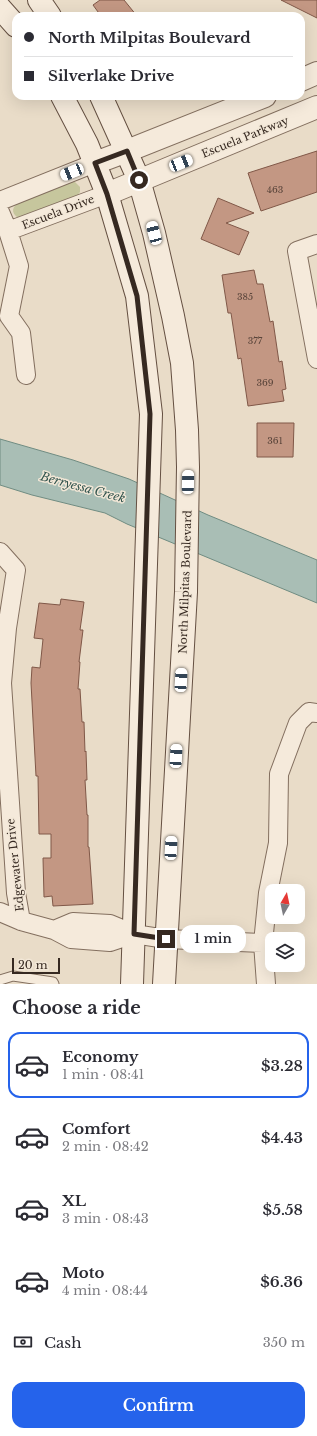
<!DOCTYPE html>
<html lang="en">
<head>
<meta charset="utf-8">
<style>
  :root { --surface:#fff; --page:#f7f7f7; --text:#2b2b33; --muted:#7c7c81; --line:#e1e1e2; --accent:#2563eb }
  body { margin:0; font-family:"Libre Baskerville",serif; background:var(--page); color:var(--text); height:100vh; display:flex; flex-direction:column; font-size:15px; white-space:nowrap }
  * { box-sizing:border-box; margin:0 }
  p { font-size:13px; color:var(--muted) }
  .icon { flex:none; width:22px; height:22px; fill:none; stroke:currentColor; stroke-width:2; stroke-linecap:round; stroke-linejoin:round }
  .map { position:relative; height:984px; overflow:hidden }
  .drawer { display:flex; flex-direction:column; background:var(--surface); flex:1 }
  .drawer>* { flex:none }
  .banner { position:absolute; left:12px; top:12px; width:293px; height:88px; border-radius:12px; box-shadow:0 4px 16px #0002; display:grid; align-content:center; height:88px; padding:0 12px; background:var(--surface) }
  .needle { width:26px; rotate:9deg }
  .buttons { position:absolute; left:265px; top:884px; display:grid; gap:8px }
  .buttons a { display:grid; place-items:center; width:40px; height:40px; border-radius:8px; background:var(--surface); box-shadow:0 4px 16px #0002; font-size:20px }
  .scale { position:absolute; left:12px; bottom:10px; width:48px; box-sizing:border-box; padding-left:4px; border:2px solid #362921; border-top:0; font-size:11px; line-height:14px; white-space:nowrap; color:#362921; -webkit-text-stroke:3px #f2e7d7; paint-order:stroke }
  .end { position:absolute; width:18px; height:18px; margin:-9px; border:5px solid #362921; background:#fff; box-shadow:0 0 0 2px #fff }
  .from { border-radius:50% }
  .bubble { position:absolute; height:28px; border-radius:12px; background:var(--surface); box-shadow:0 4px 16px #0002; font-size:13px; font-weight:600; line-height:28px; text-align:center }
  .car { position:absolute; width:12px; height:24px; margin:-12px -6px; border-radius:5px; box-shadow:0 0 3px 1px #0007; background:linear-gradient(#fff 24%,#345 0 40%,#fff 0 76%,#345 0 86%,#fff 0) }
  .banner b { display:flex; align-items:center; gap:14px; height:38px; font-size:15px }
  .banner b+b { border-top:1px solid var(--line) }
  .banner i { width:10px; height:10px; background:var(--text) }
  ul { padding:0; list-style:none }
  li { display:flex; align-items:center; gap:12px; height:66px; margin:0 8px 6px; padding:0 4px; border:2px solid transparent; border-radius:12px }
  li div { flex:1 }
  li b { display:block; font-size:15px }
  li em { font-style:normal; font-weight:600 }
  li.on { border-color:var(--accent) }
  li>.icon { width:36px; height:36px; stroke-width:1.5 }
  h2 { padding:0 12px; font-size:18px; line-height:48px }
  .pay { display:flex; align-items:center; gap:10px; height:44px; padding:0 12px; font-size:15px }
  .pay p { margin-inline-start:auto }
  .button { display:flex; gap:8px; margin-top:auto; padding:8px 12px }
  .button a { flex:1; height:46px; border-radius:12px; background:var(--accent); color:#fff; font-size:16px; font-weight:600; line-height:46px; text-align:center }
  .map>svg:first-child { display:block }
  .green { fill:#c6c69d }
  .water { fill:#a9beb5; stroke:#708c82 }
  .building { fill:#c39783; stroke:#805848 }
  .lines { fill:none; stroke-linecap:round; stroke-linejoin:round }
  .service-casing { stroke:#836f5f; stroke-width:11 }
  .minor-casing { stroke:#836f5f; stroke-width:20 }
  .tertiary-casing { stroke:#836f5f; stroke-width:24 }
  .secondary-casing { stroke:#655042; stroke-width:24 }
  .service { stroke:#f5eadb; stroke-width:9 }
  .minor { stroke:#f5eadb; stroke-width:18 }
  .tertiary { stroke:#f5eadb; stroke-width:22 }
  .secondary { stroke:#f5eadb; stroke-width:22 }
  .route { stroke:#362921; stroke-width:5 }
  .labels { text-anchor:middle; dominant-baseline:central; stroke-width:3; stroke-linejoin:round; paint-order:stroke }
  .number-label { font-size:9px; fill:#59443a }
  .street-label { font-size:11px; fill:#362921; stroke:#f2e7d7 }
  .water-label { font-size:12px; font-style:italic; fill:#32544e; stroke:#f2e7d7 }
</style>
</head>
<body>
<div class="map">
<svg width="317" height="984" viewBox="0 0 317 984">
  <rect width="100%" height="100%" fill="#e9dcc8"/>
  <!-- green -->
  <path class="green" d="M71,182H75L80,187V192L77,196L19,218C12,215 11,208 17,204Z"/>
  <!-- water -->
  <path class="water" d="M0,439L73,460L129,479L208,515L317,560V603L127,524L105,513L32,495L0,485Z"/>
  <!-- building -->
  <path class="building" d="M100,0H124L137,16H101L93,5Z
    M281,0H317V18Z
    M317,151V192L261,211L248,173Z
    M218,198L254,213L226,223L249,232L239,255L201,239Z
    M254,270L257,284H263L270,322L273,321L279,362L282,361L286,389L282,390L284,401L248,406L241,358L238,359L231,313H228L222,275Z
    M257,423H294L293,457H257Z
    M61,599L84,602L80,630H83L79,662H80L78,689H80L82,722H84L85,752L86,751L87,780H85L87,815H88V847H89L93,904L53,906L52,896L44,897L43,858H51V834H39L38,776H36L31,683L32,667L40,668L43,639L34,638L39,603L60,605Z"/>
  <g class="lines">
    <!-- service casing -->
    <g class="service-casing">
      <path id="service" d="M0,980L13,976L53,982L54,984"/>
    </g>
    <!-- minor casing -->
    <g class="minor-casing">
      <path id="minor" d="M0,201L95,163
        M0,212L8,231L19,266L9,316
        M8,231L107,194
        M317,244L297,251L317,359
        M9,316L21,333L26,375
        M0,552L16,570L7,628L2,683L16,893L21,921
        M0,912L21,921L54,930L71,939L110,942L134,934
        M54,930L73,922L110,924L134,934L166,939L263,943
        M266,984L263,943L268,893L278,843L279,774L298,723L309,712L317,713"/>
    </g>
    <!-- tertiary casing -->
    <g class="tertiary-casing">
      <path id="tertiary" d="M301,80L317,73
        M95,163L127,151L265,96
        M107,194L317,107"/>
    </g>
    <!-- secondary casing -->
    <g class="secondary-casing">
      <path id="secondary" d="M39,0L50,16
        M0,8L16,26
        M62,96L87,144L107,194L137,296L151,414L132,984
        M101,96L139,180L154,233L173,316L182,363L187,430L188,467L186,592L164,984"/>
    </g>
    <!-- service -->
    <use href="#service" class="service"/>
    <!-- minor -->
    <use href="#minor" class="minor"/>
    <!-- tertiary -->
    <use href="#tertiary" class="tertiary"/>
    <!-- secondary -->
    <use href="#secondary" class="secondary"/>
  </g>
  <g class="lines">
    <!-- route -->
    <path class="route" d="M139,180L127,151L95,163L107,194L137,296L150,414L134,934L166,939"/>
  </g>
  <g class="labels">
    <!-- number labels -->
    <g class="number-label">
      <text x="275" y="189">463</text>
      <text x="245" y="296">385</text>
      <text x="255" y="340">377</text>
      <text x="265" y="382">369</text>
      <text x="275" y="440">361</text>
    </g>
    <!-- street labels -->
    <g class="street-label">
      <text transform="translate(245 137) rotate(-22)">Escuela Parkway</text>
      <text transform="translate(58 212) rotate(-21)">Escuela Drive</text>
      <text transform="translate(185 582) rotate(-88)">North Milpitas Boulevard</text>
      <text transform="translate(15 865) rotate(-96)">Edgewater Drive</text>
    </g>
    <!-- water labels -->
    <g class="water-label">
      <text transform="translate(83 487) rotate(15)">Berryessa Creek</text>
    </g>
  </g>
</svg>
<div class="buttons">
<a><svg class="needle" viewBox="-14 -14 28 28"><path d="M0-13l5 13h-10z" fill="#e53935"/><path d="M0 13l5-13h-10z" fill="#7c7c81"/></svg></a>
<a><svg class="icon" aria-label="layers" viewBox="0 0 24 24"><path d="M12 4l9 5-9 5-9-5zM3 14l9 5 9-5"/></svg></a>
</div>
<div class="scale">20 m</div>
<i class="end from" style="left:139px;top:180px"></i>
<i class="end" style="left:166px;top:939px"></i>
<div class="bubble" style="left:180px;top:925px;width:66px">1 min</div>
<i class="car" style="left:181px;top:163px;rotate:68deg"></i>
<i class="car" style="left:72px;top:172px;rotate:248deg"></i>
<i class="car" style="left:154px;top:233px;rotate:345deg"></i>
<i class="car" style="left:188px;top:482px;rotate:1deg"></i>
<i class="car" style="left:181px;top:680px;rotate:3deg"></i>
<i class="car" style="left:176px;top:756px;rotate:3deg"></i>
<i class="car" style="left:171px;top:848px;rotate:3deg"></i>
<div class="banner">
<b><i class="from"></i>North Milpitas Boulevard</b>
<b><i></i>Silverlake Drive</b>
</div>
</div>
<section class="drawer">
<h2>Choose a ride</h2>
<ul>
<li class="on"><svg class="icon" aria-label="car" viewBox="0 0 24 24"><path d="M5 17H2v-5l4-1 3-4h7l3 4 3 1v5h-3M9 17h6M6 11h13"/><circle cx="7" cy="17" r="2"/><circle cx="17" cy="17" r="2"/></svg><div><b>Economy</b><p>1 min · 08:41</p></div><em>$3.28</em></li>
<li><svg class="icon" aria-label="car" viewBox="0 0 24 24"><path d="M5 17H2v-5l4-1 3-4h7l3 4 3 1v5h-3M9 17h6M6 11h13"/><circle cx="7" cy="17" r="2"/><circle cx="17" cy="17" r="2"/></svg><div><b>Comfort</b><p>2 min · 08:42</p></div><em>$4.43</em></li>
<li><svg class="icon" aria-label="car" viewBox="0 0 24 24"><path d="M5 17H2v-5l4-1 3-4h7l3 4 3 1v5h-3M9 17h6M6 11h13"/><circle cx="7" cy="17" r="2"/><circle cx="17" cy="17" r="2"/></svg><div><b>XL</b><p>3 min · 08:43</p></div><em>$5.58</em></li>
<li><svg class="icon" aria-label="car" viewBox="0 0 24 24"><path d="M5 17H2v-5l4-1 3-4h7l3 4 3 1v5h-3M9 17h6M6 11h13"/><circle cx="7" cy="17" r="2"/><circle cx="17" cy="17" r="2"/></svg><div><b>Moto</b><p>4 min · 08:44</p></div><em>$6.36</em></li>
</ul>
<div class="pay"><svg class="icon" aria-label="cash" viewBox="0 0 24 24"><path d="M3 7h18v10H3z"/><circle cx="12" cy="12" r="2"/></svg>Cash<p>350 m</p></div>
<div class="button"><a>Confirm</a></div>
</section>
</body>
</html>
